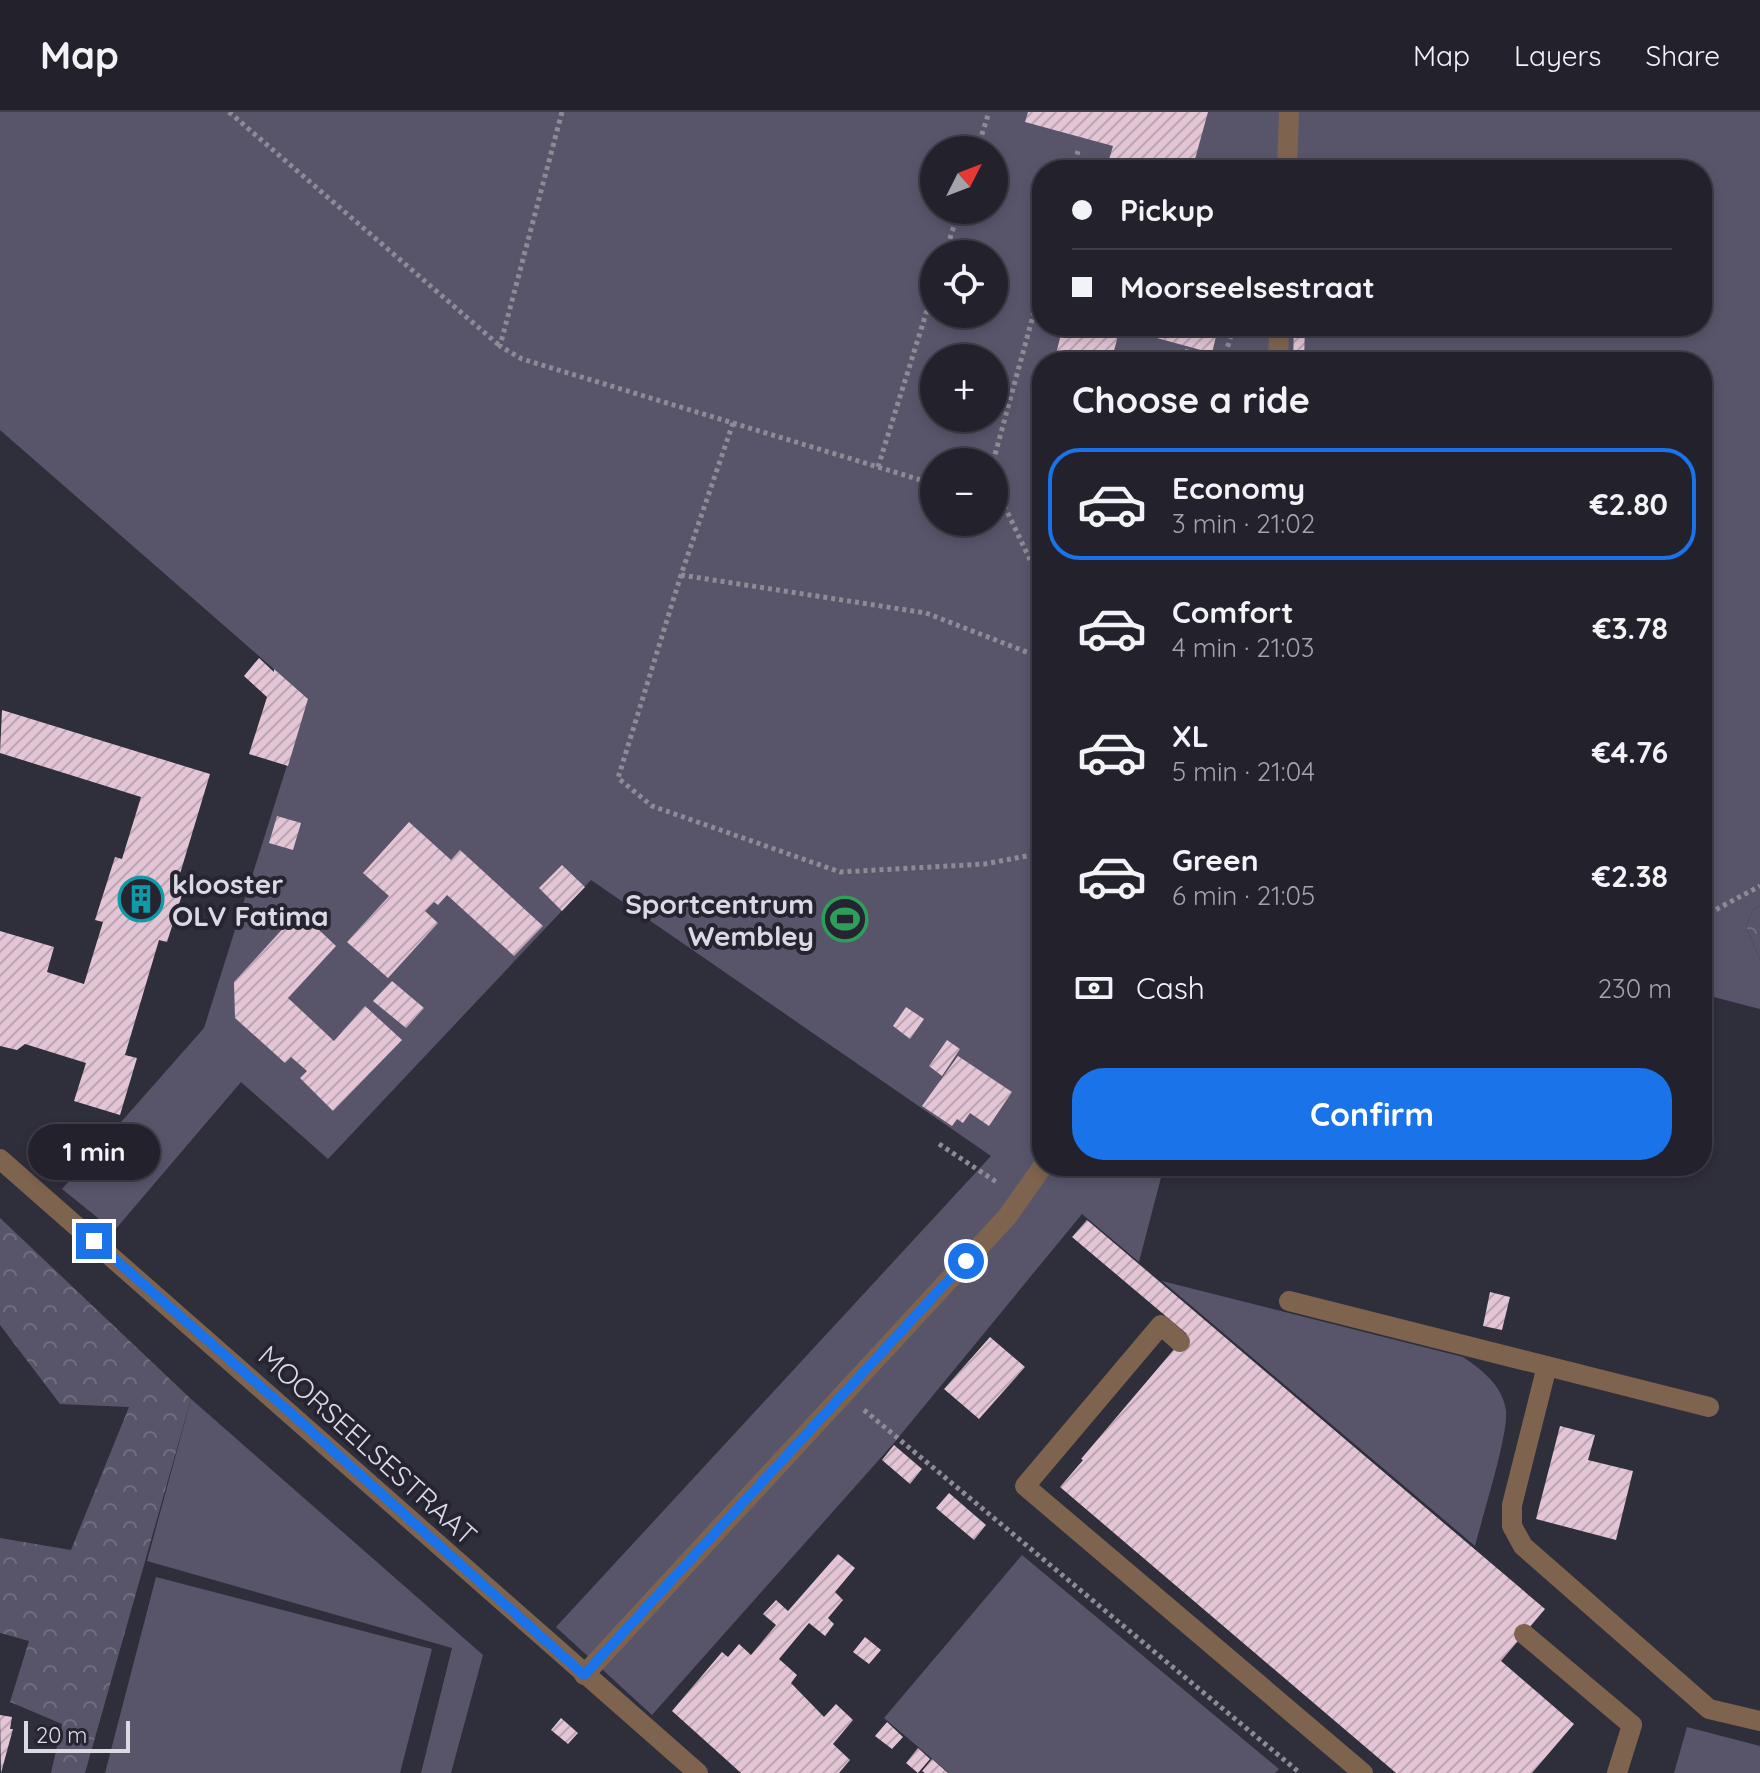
<!DOCTYPE html>
<html lang="en">
<head>
<meta charset="utf-8">
<style>
  :root { --surface:#23222c; --page:#2f2f38; --text:#f1f3f6; --muted:#a3a4a9; --line:#403f48; --accent:#1a73e8 }
  body { margin:0; font-family:Quicksand,sans-serif; background:var(--page); color:var(--text); height:100vh; display:flex; flex-direction:column; font-size:30px; white-space:nowrap }
  * { box-sizing:border-box; margin:0 }
  p { font-size:26px; color:var(--muted) }
  .icon { flex:none; width:44px; height:44px; fill:none; stroke:currentColor; stroke-width:2; stroke-linecap:round; stroke-linejoin:round }
  .map { position:relative; flex:1; overflow:hidden }
  .sheet { position:absolute; left:1032px; top:240px; width:680px; height:824px; display:flex; flex-direction:column; background:var(--surface); border-radius:32px; box-shadow:0 4px 12px #0003,0 0 0 2px var(--line) }
  .sheet>* { flex:none }
  .top-card { position:absolute; left:1032px; top:48px; width:680px; height:176px; border-radius:32px; box-shadow:0 4px 12px #0003,0 0 0 2px var(--line); display:grid; align-content:center; height:176px; padding:0 40px; background:var(--surface) }
  .needle { width:52px; rotate:48deg }
  .tools { position:absolute; left:920px; top:24px; display:grid; gap:16px }
  .tools a { display:grid; place-items:center; width:88px; height:88px; border-radius:50%; background:var(--surface); box-shadow:0 4px 12px #0003,0 0 0 2px var(--line); font-size:40px }
  .scale { position:absolute; left:24px; bottom:20px; width:106px; box-sizing:border-box; padding-left:8px; border:4px solid #dbdae3; border-top:0; font-size:22px; line-height:28px; white-space:nowrap; color:#dbdae3; -webkit-text-stroke:6px #262431; paint-order:stroke }
  .end { position:absolute; width:36px; height:36px; margin:-18px; border:10px solid #1a73e8; background:#fff; box-shadow:0 0 0 4px #fff }
  .from { border-radius:50% }
  .bubble { position:absolute; height:56px; border-radius:28px; background:var(--surface); box-shadow:0 4px 12px #0003,0 0 0 2px var(--line); font-size:26px; font-weight:700; line-height:56px; text-align:center }
  .top-card b { display:flex; align-items:center; gap:28px; height:76px; font-size:30px }
  .top-card b+b { border-top:2px solid var(--line) }
  .top-card i { width:20px; height:20px; background:var(--text) }
  ul { padding:0; list-style:none }
  li { display:flex; align-items:center; gap:24px; height:112px; margin:0 16px 12px; padding:0 24px; border:4px solid transparent; border-radius:32px }
  li div { flex:1 }
  li b { display:block; font-size:30px }
  li em { font-style:normal; font-weight:700 }
  li.on { border-color:var(--accent) }
  li>.icon { width:72px; height:72px; stroke-width:1.5 }
  h2 { padding:0 40px; font-size:36px; line-height:96px }
  .pay { display:flex; align-items:center; gap:20px; height:88px; padding:0 40px; font-size:30px }
  .pay p { margin-inline-start:auto }
  .cta { display:flex; gap:16px; margin-top:auto; padding:16px 40px }
  .cta a { flex:1; height:92px; border-radius:32px; background:var(--accent); color:#fff; font-size:32px; font-weight:700; line-height:92px; text-align:center }
  header { display:flex; align-items:center; gap:48px; box-sizing:border-box; height:112px; padding:0 40px; background:var(--surface); border-bottom:2px solid var(--line) }
  header strong { font-size:38px }
  nav { display:flex; gap:44px; margin-inline-start:auto; font-size:28px }
  .map>svg:first-child { display:block }
  .grass { fill:#58556b; fill-rule:evenodd }
  .forest { fill:url(#forest-crowns) }
  .building { fill:url(#building-hatch) }
  .lines { fill:none; stroke-linecap:round; stroke-linejoin:round }
  .path { stroke:#8c8b96; stroke-width:5; stroke-dasharray:4 4; stroke-linecap:butt }
  .service { stroke:#7e644f; stroke-width:20 }
  .minor { stroke:#7e644f; stroke-width:20 }
  .route { stroke:#1a73e8; stroke-width:10 }
  .labels { text-anchor:middle; dominant-baseline:central; stroke-width:8; stroke-linejoin:round; paint-order:stroke }
  .poi-label { font-size:28px; font-weight:bold; fill:#dbdae3; stroke:#262431; text-anchor:start }
  .street-label { font-size:28px; fill:#dbdae3; stroke:#262431 }
</style>
</head>
<body>
<header>
<strong>Map</strong>
<nav><a>Map</a><a>Layers</a><a>Share</a></nav>
</header>
<div class="map">
<svg width="1760" height="1661" viewBox="0 0 1760 1661">
  <defs>
    <pattern id="forest-crowns" width="20" height="18" patternUnits="userSpaceOnUse" patternTransform="scale(2)"><rect width="20" height="18" fill="#58556b"/><path d="M2 6a3 3 0 1 1 6 0M12 15a3 3 0 1 1 6 0" fill="none" stroke="#6f6d80"/></pattern>
    <pattern id="building-hatch" width="6" height="6" patternUnits="userSpaceOnUse" patternTransform="scale(2)"><rect width="6" height="6" fill="#e3c5d5"/><path d="M-1 1l2-2M0 6l6-6M5 7l2-2" fill="none" stroke="#bba4b1"/></pattern>
  </defs>
  <rect width="100%" height="100%" fill="#2f2e3b"/>
  <!-- grass -->
  <path class="grass" d="M0,0H1760V793L1752,799L1746,815L1760,847V897L1702,882V250H1042V1054H1164L1139,1150L1082,1102L893,1332L652,1603L556,1515L991,1044L591,768L328,1047L241,970L114,1119L62,1077L204,916L308,587L0,318ZM934,38H994V98H934ZM1042,58H1702V214H1042ZM934,142H994V202H934ZM934,246H994V306H934ZM934,350H994V410H934Z
    M1162,1169L1463,1245C1482,1258 1502,1273 1506,1298C1509,1321 1482,1406 1475,1434Z
    M191,1287L483,1543L451,1661H421L452,1536L147,1449Z
    M1022,1443L1279,1657L1275,1661H949L884,1606Z
    M156,1465L432,1537L400,1661H105Z
    M1687,1615L1760,1634V1661H1674Z"/>
  <!-- forest -->
  <path class="forest" d="M1760,793V847L1746,815L1752,799Z
    M0,1106L191,1287L85,1661H51L62,1612L10,1590L29,1529L0,1521V1426L71,1438L129,1295L60,1292L0,1213Z"/>
  <!-- building -->
  <path class="building" d="M1028,0H1208L1192,58H1106L1113,34L1025,10Z
    M1063,214H1228L1225,223L1217,220L1212,241L1120,216L1111,250H1054Z
    M1294,214H1305L1304,250H1293Z
    M1041,296H1042V329L1033,327Z
    M259,546L274,560V557L308,587L288,654L249,642L267,585L244,564Z
    M2,598L210,662L179,765L187,767L167,830L159,828L125,943L137,946L120,1003L74,989L86,951L25,932L17,938L0,934V819L54,835L47,860L84,872L103,810L95,808L115,745L122,747L141,685L0,641Z
    M277,704L301,711L293,738L269,731Z
    M409,710L451,748L460,738L543,814L514,844L447,783L438,793L434,790L425,799L438,811L388,866L347,830L389,784L363,761Z
    M562,753L585,775L562,799L539,776Z
    M299,799L336,834L288,886L334,929L365,894L402,928L333,999L300,966L307,959L291,945L285,951L235,906L234,870Z
    M392,869L424,896L406,916L373,889Z
    M906,895L924,907L910,927L893,914Z
    M947,928L960,937L942,964L929,954Z
    M958,944L1012,980L989,1014L970,1001L963,1011L957,1007L952,1014L922,994Z
    M1087,1108L1545,1497L1501,1549L1574,1612L1532,1661H1396L1060,1375L1083,1348L1081,1347L1187,1222L1072,1125Z
    M1490,1180L1510,1185L1502,1218L1483,1214Z
    M990,1225L1025,1255L979,1307L944,1277Z
    M1560,1314L1595,1323L1588,1348L1633,1359L1616,1428L1536,1407Z
    M894,1333L922,1357L910,1372L882,1348Z
    M949,1381L986,1413L974,1428L936,1396Z
    M838,1442L855,1456L835,1480L843,1488L828,1506L834,1512L825,1524L809,1511L779,1547L797,1563L791,1571L824,1605L836,1592L853,1608L833,1632L850,1648L839,1661H741L672,1599L722,1540L728,1545L739,1532L751,1543L776,1513L763,1502L776,1488L788,1499Z
    M865,1525L881,1538L869,1552L853,1540Z
    M0,1603L12,1605L10,1617H13L1,1661Z
    M561,1606L578,1621L568,1632L551,1618Z
    M887,1610L903,1625L892,1637L875,1624Z
    M918,1636L930,1647L918,1661L906,1651Z
    M932,1647L948,1661H925L922,1659Z"/>
  <g class="lines">
    <!-- path -->
    <path class="path" d="M229,0L500,234
      M562,0L500,234L522,247L934,372
      M977,38L989,0
      M1073,58L1078,39
      M945,142L959,98
      M1225,247L1235,250
      M1178,250L1181,238L1223,250L1234,214
      M733,311L681,463L618,666L652,694L840,760L985,752L1042,741
      M993,350L1042,171
      M878,355L934,176
      M994,372L1042,473
      M681,463L926,501L1042,546
      M1702,805L1760,774
      M939,1032L998,1071
      M864,1298L1300,1661"/>
    <!-- service -->
    <path class="service" d="M1287,58L1289,0
      M1278,250L1279,214
      M1289,1189L1709,1295
      M1180,1230L1161,1213L1025,1374L1363,1661
      M1547,1254L1512,1393V1414L1523,1434L1709,1597L1760,1609
      M1524,1522L1632,1613L1617,1661
      M584,1563L1007,1105L1043,1054"/>
    <!-- minor -->
    <path class="minor" d="M0,1047L698,1661"/>
  </g>
  <g class="lines">
    <!-- route -->
    <path class="route" d="M94,1129L292,1302L584,1563L966,1149"/>
  </g>
  <!-- icons -->
  <defs>
    <g id="building-ring" transform="scale(2.3)"><circle r="9.5" fill="#262431" stroke="#0f9aa8" stroke-width="1.5"/><path d="M-4-6H4V6H1V3H-1V6H-4ZM-2.5-4.3h1.7v1.8h-1.7ZM.8-4.3h1.7v1.8H.8ZM-2.5-1h1.7V.8h-1.7ZM.8-1h1.7V.8H.8Z" fill="#0f9aa8"/></g>
    <g id="stadium-ring" transform="scale(2.3)"><circle r="9.5" fill="#262431" stroke="#2e9e5b" stroke-width="1.5"/><path d="M0-5a6.5 5 0 1 0 0 10a6.5 5 0 1 0 0-10ZM-3.5-1.8h7v3.6h-7Z" fill="#2e9e5b"/></g>
  </defs>
  <g fill-rule="evenodd">
    <use href="#building-ring" x="141" y="787"/>
    <use href="#stadium-ring" x="845" y="807"/>
  </g>
  <g class="labels">
    <!-- poi labels -->
    <g class="poi-label">
      <text x="172" y="771">klooster<tspan x="172" dy="32">OLV Fatima</tspan></text>
      <text x="814" y="791" text-anchor="end">Sportcentrum<tspan x="814" dy="32">Wembley</tspan></text>
    </g>
    <!-- street labels -->
    <g class="street-label">
      <text transform="translate(368 1333) rotate(42)">MOORSEELSESTRAAT</text>
    </g>
  </g>
</svg>
<div class="tools">
<a><svg class="needle" viewBox="-14 -14 28 28"><path d="M0-13l5 13h-10z" fill="#e53935"/><path d="M0 13l5-13h-10z" fill="#a3a4a9"/></svg></a>
<a><svg class="icon" aria-label="locate" viewBox="0 0 24 24"><circle cx="12" cy="12" r="6"/><path d="M12 2v4M12 18v4M2 12h4M18 12h4"/></svg></a>
<a>+</a>
<a>−</a>
</div>
<div class="scale">20 m</div>
<i class="end from" style="left:966px;top:1149px"></i>
<i class="end" style="left:94px;top:1129px"></i>
<div class="bubble" style="left:28px;top:1012px;width:132px">1 min</div>
<div class="top-card">
<b><i class="from"></i>Pickup</b>
<b><i></i>Moorseelsestraat</b>
</div>
<section class="sheet">
<h2>Choose a ride</h2>
<ul>
<li class="on"><svg class="icon" aria-label="car" viewBox="0 0 24 24"><path d="M5 17H2v-5l4-1 3-4h7l3 4 3 1v5h-3M9 17h6M6 11h13"/><circle cx="7" cy="17" r="2"/><circle cx="17" cy="17" r="2"/></svg><div><b>Economy</b><p>3 min · 21:02</p></div><em>€2.80</em></li>
<li><svg class="icon" aria-label="car" viewBox="0 0 24 24"><path d="M5 17H2v-5l4-1 3-4h7l3 4 3 1v5h-3M9 17h6M6 11h13"/><circle cx="7" cy="17" r="2"/><circle cx="17" cy="17" r="2"/></svg><div><b>Comfort</b><p>4 min · 21:03</p></div><em>€3.78</em></li>
<li><svg class="icon" aria-label="car" viewBox="0 0 24 24"><path d="M5 17H2v-5l4-1 3-4h7l3 4 3 1v5h-3M9 17h6M6 11h13"/><circle cx="7" cy="17" r="2"/><circle cx="17" cy="17" r="2"/></svg><div><b>XL</b><p>5 min · 21:04</p></div><em>€4.76</em></li>
<li><svg class="icon" aria-label="car" viewBox="0 0 24 24"><path d="M5 17H2v-5l4-1 3-4h7l3 4 3 1v5h-3M9 17h6M6 11h13"/><circle cx="7" cy="17" r="2"/><circle cx="17" cy="17" r="2"/></svg><div><b>Green</b><p>6 min · 21:05</p></div><em>€2.38</em></li>
</ul>
<div class="pay"><svg class="icon" aria-label="cash" viewBox="0 0 24 24"><path d="M3 7h18v10H3z"/><circle cx="12" cy="12" r="2"/></svg>Cash<p>230 m</p></div>
<div class="cta"><a>Confirm</a></div>
</section>
</div>
</body>
</html>
